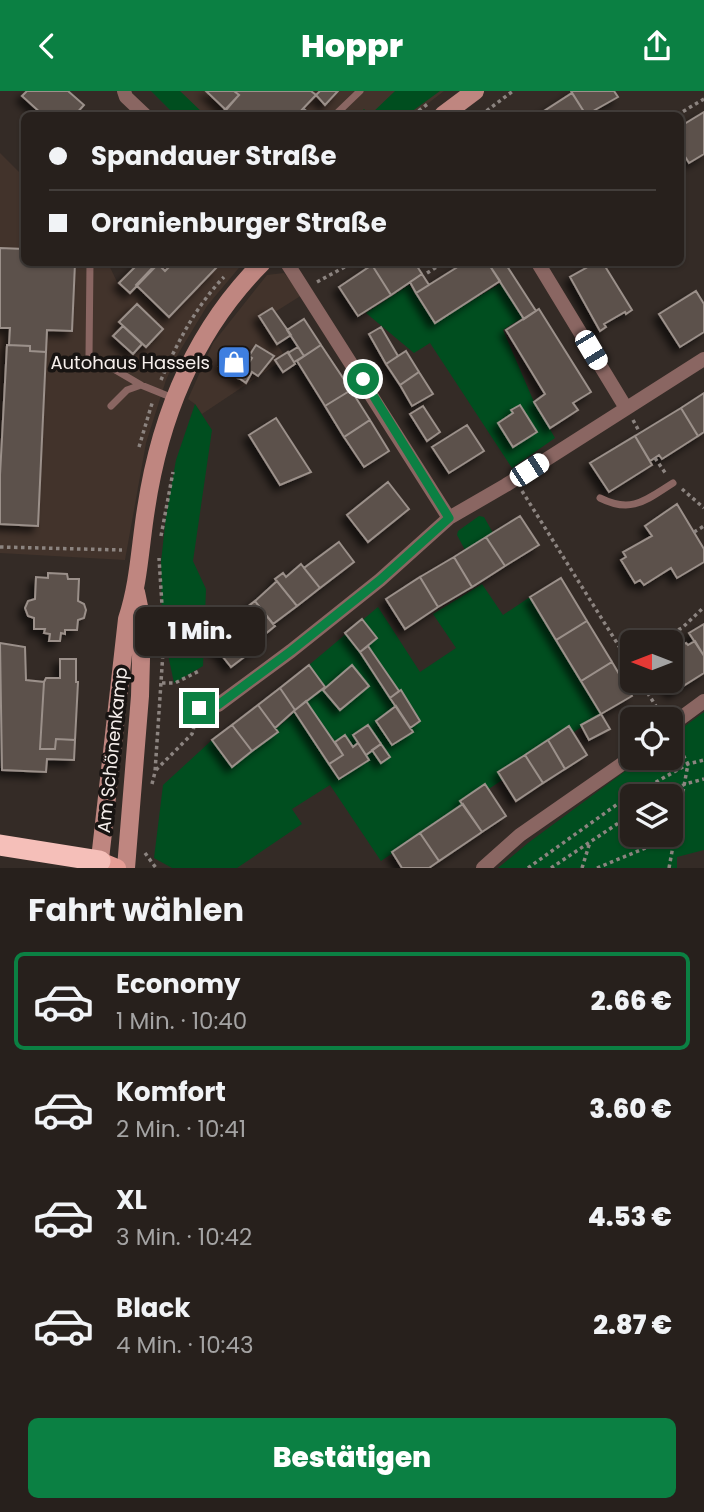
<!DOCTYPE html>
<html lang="de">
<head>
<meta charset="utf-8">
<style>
  :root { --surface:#27201c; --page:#2f2825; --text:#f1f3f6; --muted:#a4a3a3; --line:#433e3b; --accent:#0b8043 }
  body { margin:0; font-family:Poppins,sans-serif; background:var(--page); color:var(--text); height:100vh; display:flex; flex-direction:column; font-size:26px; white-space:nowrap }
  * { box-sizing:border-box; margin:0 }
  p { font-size:23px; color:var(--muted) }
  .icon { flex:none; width:38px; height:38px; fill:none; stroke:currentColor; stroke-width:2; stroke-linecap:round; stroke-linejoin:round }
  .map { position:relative; height:777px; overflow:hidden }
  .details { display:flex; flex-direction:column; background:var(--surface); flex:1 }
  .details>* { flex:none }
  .hud { position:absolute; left:21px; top:21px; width:663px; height:154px; border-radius:10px; box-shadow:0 2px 5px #0004,0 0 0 2px var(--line); display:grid; align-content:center; height:154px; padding:0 28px; background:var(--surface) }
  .needle { width:46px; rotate:270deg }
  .fabs { position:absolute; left:620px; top:539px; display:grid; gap:14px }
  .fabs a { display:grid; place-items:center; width:63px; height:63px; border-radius:10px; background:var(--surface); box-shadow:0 2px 5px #0004,0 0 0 2px var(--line); font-size:35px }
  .end { position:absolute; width:32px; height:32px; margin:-16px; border:9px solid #0b8043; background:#fff; box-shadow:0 0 0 4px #fff }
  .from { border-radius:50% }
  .bubble { position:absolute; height:49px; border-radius:10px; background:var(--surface); box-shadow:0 2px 5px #0004,0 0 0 2px var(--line); font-size:23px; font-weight:800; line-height:49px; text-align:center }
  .car { position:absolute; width:21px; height:42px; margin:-21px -10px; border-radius:9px; box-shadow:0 0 5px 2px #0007; background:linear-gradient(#fff 24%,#345 0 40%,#fff 0 76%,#345 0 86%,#fff 0) }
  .hud b { display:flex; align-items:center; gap:24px; height:66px; font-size:26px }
  .hud b+b { border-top:2px solid var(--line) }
  .hud i { width:18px; height:18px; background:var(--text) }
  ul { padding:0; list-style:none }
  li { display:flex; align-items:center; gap:21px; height:98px; margin:0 14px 10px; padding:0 14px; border:4px solid transparent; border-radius:10px }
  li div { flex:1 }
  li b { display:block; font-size:26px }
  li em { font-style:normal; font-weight:800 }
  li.selected { border-color:var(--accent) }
  li>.icon { width:63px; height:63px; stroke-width:1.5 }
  h2 { padding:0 28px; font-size:32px; line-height:84px }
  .cta { display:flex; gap:14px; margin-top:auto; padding:14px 28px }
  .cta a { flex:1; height:80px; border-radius:10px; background:var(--accent); color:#fff; font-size:28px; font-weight:800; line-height:80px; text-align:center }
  header { display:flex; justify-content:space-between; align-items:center; height:91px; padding:0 28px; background:var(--accent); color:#fff; font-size:32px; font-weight:800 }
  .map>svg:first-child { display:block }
  .built { fill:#42332b }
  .green { fill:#004e1f; fill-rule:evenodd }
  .building { fill:#5b514b; stroke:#9b908a; stroke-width:2; filter:url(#shadow) }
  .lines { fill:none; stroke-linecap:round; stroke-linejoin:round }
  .path { stroke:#8c8480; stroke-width:3.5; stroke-dasharray:3.5 3.5; stroke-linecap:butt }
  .service { stroke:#8a6662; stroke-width:7 }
  .minor { stroke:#8a6662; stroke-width:14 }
  .secondary { stroke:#bf8680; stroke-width:18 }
  .primary { stroke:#e79e96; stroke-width:18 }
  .motorway { stroke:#f5bfb9; stroke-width:21 }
  .route { stroke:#0b8043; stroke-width:9 }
  .labels { text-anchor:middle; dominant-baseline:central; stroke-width:7; stroke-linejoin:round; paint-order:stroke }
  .poi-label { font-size:18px; fill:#f6efec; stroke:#181412; text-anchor:end }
  .street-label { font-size:18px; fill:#f6efec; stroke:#181412 }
</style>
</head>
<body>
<header><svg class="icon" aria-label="back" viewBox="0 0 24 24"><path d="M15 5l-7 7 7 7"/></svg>Hoppr<svg class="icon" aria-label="share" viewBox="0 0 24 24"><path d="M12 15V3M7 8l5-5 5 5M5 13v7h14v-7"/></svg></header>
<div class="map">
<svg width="704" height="777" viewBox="0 0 704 777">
  <defs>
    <filter id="shadow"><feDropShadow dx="-5.5" dy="5.5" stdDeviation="3.5" flood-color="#0009"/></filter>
  </defs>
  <rect width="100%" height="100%" fill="#342b26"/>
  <!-- built -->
  <path class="built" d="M167,0H444L413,24H190Z
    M0,62L24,86V172H108L118,193L139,172H243L207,215L178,263L166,289L146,352L125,469L0,462Z
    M284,182L302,204L275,221L272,217L259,225L286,267L202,323L195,313L188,308L213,252L267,184Z"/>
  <!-- green -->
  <path class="green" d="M151,0H180L205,24H175Z
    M395,0H440L407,24H358L364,18L370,24Z
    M501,192L522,227L503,239L534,311L555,347L512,377L430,252L414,262L366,222L409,194L435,232Z
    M195,313L212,339L193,470L206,498L203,575L174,592L162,535L161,471L166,425L176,369Z
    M479,425L484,426L493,442L465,459L457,444L458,440Z
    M482,493L503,524L530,506L601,623L381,770L330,694L292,718L302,733L237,777H172L154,767L163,694L212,649L232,676L292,624L309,574L378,516L420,581L456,557L433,523Z
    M704,621V759L677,766V777H498L528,752L643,667H670V646ZM632,705H670V744H632Z"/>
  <!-- building -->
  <path class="building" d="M27,0H68L84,14L75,24H43L22,5Z
    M206,0H234L239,4L226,19Z
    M234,0H311L316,4L297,24H220L239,4Z
    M320,0H338L325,14L316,4Z
    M571,0H614L618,6L586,24Z
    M572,2L586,24H543L541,22Z
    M704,21V63L689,72L681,59V35Z
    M0,157L24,158V172H75L72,240L47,239L46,261L30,260V255L9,254L10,237H0Z
    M139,172H159L130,202L119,192Z
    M157,172L165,180L173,172H210L216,177L169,226L136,194Z
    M376,172H415L422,183L391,204L372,174Z
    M464,172H488L500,190L435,232L416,202Z
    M488,172H505L536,220L524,228Z
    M595,172H603L632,219L626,223L625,221L604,233L606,236L600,240L570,186Z
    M372,174L391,204L358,225L339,196Z
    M422,183L429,194L416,202L410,191Z
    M696,200L704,213V241L680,256L659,223Z
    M137,213L163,238L146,256L119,231Z
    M272,217L291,244L277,253L259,225Z
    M539,218L591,301L573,312L578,319L550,337L534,311L545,303L506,239Z
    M304,228L321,254L304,265L287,239Z
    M123,235L142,253L133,263L113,245Z
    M381,236L398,265L386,273L369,243Z
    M7,254L30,255V260L46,261L38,435L0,433V384Z
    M256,254L274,265L258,285L252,281L246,292L239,287L252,267L249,265Z
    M321,254L351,299L325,315L297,270Z
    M298,256L304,265L294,271L288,262Z
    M228,260L248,271L238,287L219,275Z
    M406,260L419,281L400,294L386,273Z
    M288,261L295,273L283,281L275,269Z
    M419,281L433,303L412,315L400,294Z
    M351,299L370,329L344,346L325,315Z
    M704,302V341L698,345L681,317Z
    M520,314L537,341L513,356L498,332L513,322L511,319Z
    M423,315L440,341L427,350L410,323Z
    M681,317L698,345L662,368L659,364L650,370L635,345Z
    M276,327L311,381L280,394L249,344Z
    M370,329L389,360L364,376L344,346Z
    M467,334L484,360L449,382L432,356Z
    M635,345L652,374L609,401L590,372Z
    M388,391L409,418L368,451L347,424Z
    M677,413L704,458V471L677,487L671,477L644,494L640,489L635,492L621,469L626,466L623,461L652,445L645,435Z
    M520,425L539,454L505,475L486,446Z
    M486,446L505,475L472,496L454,466Z
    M339,451L354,471L320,497L304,477Z
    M454,466L472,496L438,516L420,486Z
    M301,473L320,497L297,515L275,488L283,482L286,486Z
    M48,482L67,483L68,488H79L78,510L84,513L86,519L84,527L78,529L77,539H65V543L61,542L60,550H49L50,543L44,542L45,538H34V527L28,525L25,517L28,510L35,508L36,486L48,487Z
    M420,486L438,516L405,538L386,508Z
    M561,487L587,530L556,549L530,506Z
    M277,490L297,515L273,533L255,510Z
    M255,510L275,535L253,553L233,527Z
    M233,527L256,557L231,576L208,547Z
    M362,528L377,547L360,561L345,542Z
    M587,530L612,571L581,590L556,549Z
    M704,533V565L689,542Z
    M695,550L704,565V582L672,602L665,590H670V562L686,552L688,554Z
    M0,552L25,556L26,589L44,591L40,658H55L56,648L75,649L74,669L47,668L46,681L2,679Z
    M368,555L399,600L390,607L360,561Z
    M60,568H76V591H78L75,649L56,648L55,658H40L44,591L46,587H60Z
    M612,571L632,605L601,623L581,590Z
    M309,574L325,596L295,619L280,597Z
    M352,574L369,595L340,619L323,599Z
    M280,597L295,619L275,637L258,614Z
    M401,599L420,630L410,637L390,607Z
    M306,610L343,664L329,673L294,620Z
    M258,614L278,641L252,660L232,634Z
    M396,615L413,641L392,654L376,630Z
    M601,623L610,638L589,649L581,634Z
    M232,634L252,660L232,676L212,649Z
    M368,634L381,653L366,664L353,644Z
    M569,635L587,664L565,678L548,649Z
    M345,644L353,656L358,652L369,669L339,688L329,673L343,664L335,651Z
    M548,649L565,678L543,692L525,664Z
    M381,653L390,666L381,672L372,659Z
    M525,664L543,692L516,710L498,681Z
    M485,693L506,725L482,741L460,710Z
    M463,713L482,741L439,770L420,742Z
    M420,742L439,770L429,777H402L392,761Z"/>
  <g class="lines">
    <!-- path -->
    <path class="path" d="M303,18L310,24
      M413,24L429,12
      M481,24L513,0
      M677,24L704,8
      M427,182L443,172
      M317,191L352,172
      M161,289C177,252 196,215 224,186
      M633,329L640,342
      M139,356L153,309
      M655,367L666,383
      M682,398L704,417
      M522,400L632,576
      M694,441L704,435
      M161,445L173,381
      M0,456L122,459
      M653,551L682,537L704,516
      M670,554L674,560
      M640,590L661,623
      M162,592H175L199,580
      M670,648L678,680
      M156,679L192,643L195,632
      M152,693L155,681L164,546L159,467
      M664,705L685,693L704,688
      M145,762L156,777
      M528,777L619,712L688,673L704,669
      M551,777L632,723
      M582,777L590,751
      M597,777L677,744
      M669,777L688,673L675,649"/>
    <!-- service -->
    <path class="service" d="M335,24L360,0
      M89,265L90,172
      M112,277L141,294L173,307
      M111,315L127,299L141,294
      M600,407C632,423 646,409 673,392"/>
    <!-- minor -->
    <path class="minor" d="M124,0L126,6L145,24
      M287,172L449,427
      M538,172L626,317
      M199,617L218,614L291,560L380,489L449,427L506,394L704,268
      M670,635L704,610
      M483,777L520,744L632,666"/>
    <!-- secondary -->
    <path class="secondary" d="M443,24L475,0
      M99,777L127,528C139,492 140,455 146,418C160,325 195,239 262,172
      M126,777L140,605L142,530L136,501"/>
    <!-- primary -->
    <path class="primary" d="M100,770L117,777"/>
    <!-- motorway -->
    <path class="motorway" d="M0,754L100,770"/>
  </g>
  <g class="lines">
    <!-- route -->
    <path class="route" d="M199,617L218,614L291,560L380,489L449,427L363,288"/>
  </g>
  <!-- icons -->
  <defs>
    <g id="shop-square" transform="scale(1.75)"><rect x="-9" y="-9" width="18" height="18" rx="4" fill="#3f7fe0" stroke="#181412"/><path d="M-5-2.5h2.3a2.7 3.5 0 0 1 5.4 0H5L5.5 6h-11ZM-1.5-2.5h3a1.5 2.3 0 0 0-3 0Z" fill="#fff"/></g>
  </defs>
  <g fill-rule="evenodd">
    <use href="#shop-square" x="234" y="271"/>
  </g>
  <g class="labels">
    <!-- poi labels -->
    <g class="poi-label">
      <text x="210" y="271">Autohaus Hassels</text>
    </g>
    <!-- street labels -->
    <g class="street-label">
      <text transform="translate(112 659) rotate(-84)">Am Schönenkamp</text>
    </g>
  </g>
</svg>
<div class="fabs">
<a><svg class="needle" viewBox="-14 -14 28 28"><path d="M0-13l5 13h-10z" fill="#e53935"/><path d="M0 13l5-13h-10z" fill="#a4a3a3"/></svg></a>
<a><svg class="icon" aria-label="locate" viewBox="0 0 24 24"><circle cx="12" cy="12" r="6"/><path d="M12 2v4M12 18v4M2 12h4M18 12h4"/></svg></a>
<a><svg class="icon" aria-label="layers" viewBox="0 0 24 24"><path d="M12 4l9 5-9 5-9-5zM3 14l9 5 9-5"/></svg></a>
</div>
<i class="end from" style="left:363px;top:288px"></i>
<i class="end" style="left:199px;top:617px"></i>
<div class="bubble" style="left:135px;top:516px;width:130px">1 Min.</div>
<i class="car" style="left:591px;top:259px;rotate:149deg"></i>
<i class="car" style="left:529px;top:379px;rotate:57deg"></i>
<div class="hud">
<b><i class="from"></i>Spandauer Straße</b>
<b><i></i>Oranienburger Straße</b>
</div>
</div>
<section class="details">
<h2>Fahrt wählen</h2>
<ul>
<li class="selected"><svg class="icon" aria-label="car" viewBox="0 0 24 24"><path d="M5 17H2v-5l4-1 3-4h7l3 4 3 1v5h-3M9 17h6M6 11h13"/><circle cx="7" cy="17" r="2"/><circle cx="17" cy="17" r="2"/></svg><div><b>Economy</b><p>1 Min. · 10:40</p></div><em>2.66 €</em></li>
<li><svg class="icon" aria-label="car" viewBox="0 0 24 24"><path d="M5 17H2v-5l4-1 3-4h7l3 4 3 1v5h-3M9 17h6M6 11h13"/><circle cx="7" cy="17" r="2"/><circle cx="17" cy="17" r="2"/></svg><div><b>Komfort</b><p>2 Min. · 10:41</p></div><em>3.60 €</em></li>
<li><svg class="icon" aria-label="car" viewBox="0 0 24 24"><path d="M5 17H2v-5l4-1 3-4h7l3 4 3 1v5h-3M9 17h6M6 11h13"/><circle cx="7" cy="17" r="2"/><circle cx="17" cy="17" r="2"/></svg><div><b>XL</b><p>3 Min. · 10:42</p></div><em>4.53 €</em></li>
<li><svg class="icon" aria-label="car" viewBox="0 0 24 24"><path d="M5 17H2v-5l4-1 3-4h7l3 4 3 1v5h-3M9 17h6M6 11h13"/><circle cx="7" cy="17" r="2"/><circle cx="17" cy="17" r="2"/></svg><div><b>Black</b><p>4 Min. · 10:43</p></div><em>2.87 €</em></li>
</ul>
<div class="cta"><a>Bestätigen</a></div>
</section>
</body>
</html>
